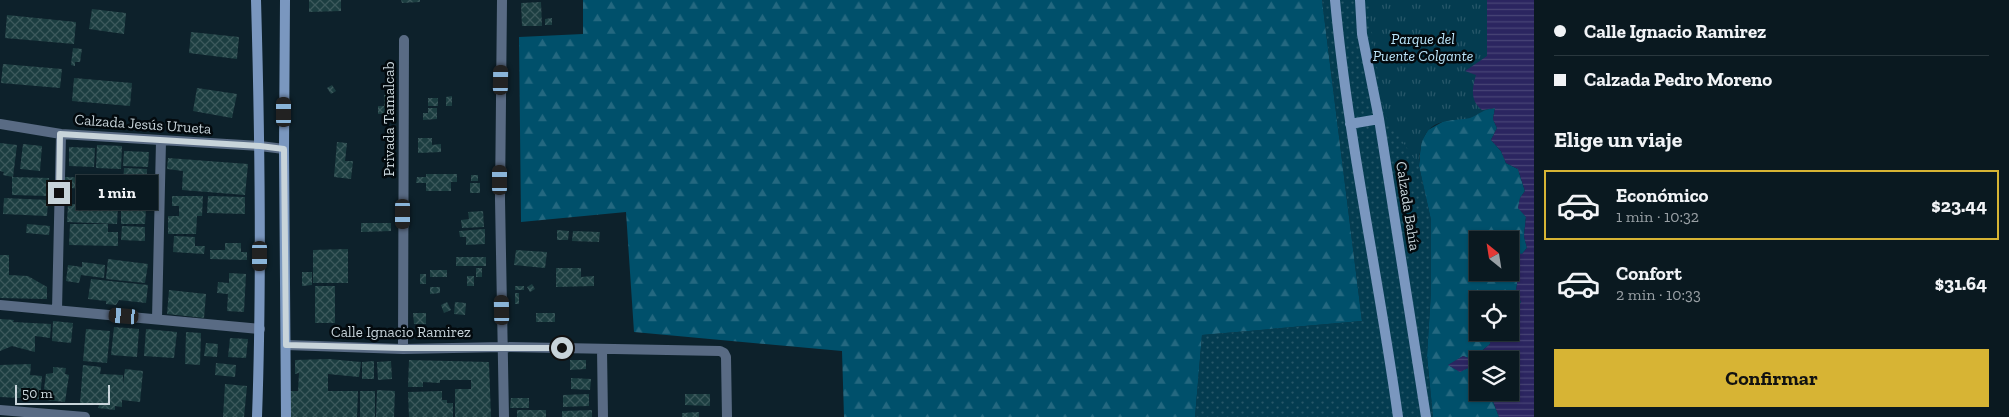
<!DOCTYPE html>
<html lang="es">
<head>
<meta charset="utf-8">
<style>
  :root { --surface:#0a1920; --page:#18262d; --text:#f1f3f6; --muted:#99a0a5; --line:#2a383e; --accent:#d7b434 }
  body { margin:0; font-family:"Zilla Slab",serif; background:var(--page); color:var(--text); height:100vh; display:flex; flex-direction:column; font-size:19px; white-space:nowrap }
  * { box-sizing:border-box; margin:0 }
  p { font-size:16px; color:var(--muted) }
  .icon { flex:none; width:28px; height:28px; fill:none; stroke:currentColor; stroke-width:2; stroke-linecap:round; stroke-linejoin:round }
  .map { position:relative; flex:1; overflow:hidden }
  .panel { display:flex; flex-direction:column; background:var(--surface); width:475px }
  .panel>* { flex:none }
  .banner { display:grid; align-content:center; height:110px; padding:0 20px; background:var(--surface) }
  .needle { width:32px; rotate:330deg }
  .tools { position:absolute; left:1469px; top:231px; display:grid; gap:10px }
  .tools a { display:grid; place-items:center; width:50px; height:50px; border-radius:0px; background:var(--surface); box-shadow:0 1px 4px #0004,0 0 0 1px var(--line); font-size:25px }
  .scale { position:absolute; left:15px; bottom:12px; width:95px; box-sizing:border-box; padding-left:5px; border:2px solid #c8d4da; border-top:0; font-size:14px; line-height:18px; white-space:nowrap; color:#c8d4da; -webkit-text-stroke:4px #030a0e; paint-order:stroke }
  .end { position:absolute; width:22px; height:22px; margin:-11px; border:6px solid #c8d4da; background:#111; box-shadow:0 0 0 2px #111 }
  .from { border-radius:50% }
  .bubble { position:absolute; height:35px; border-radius:0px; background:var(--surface); box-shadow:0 1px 4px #0004,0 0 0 1px var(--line); font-size:16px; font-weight:700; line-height:35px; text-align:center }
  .car { position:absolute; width:15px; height:30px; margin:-15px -8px; border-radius:6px; box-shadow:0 0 4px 1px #0007; background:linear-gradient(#222 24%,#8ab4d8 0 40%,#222 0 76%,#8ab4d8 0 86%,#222 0) }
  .banner b { display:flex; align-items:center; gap:18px; height:48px; font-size:19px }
  .banner b+b { border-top:1px solid var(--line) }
  .banner i { width:12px; height:12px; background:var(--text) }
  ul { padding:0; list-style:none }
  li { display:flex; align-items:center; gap:15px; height:70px; margin:0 10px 8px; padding:0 10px; border:2px solid transparent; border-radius:0px }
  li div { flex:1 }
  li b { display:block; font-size:19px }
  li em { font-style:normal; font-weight:700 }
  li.on { border-color:var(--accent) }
  li>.icon { width:45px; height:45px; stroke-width:1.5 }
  h2 { padding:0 20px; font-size:22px; line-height:60px }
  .action { display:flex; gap:10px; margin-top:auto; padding:10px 20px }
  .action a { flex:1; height:58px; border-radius:0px; background:var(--accent); color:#111; font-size:20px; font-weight:700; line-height:58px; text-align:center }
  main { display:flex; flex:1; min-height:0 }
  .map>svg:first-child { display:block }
  .grass { fill:url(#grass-dots) }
  .forest { fill:url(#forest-firs) }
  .park { fill:url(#park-tufts) }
  .water { fill:url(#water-rules) }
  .building { fill:url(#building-cross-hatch) }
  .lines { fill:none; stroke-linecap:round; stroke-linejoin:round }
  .minor { stroke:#596b84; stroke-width:10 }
  .secondary { stroke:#7a97bf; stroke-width:10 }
  .route { stroke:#c8d4da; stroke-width:6 }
  .labels { text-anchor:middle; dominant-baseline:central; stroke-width:5; stroke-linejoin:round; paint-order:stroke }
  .park-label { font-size:15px; font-style:italic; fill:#bce6fb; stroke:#030a0e }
  .street-label { font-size:15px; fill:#c8d4da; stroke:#030a0e }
</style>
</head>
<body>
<main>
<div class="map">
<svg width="1534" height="417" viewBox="0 0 1534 417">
  <defs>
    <pattern id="grass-dots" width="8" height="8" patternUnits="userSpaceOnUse" patternTransform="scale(1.25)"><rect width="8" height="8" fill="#043c50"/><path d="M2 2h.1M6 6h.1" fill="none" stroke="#275769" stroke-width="1.8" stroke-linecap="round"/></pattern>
    <pattern id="forest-firs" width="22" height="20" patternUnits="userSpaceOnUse" patternTransform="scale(1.25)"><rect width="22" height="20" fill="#00506b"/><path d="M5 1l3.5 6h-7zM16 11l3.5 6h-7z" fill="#246880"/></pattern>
    <pattern id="park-tufts" width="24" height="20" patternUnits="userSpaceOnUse" patternTransform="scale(1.25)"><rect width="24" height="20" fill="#043c50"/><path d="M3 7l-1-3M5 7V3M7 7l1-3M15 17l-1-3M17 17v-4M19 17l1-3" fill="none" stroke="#275769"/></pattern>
    <pattern id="water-rules" width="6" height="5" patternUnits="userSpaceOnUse" patternTransform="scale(1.25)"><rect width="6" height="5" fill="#2b2560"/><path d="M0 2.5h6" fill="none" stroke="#484476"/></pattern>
    <pattern id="building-cross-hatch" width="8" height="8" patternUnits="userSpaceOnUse" patternTransform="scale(1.25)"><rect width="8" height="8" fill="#1c3e41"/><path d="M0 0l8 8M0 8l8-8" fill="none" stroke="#3c595c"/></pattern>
  </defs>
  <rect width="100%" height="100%" fill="#0d212b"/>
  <!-- grass -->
  <path class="grass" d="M1322,0H1404L1419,166L1431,220V291L1427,356L1433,417H1195L1202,335L1362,321Z"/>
  <!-- forest -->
  <path class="forest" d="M583,0H1322L1362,321L1202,335L1195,417H844L842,351L634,332L626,212L521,222L519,37L583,34Z
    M1495,108L1493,119L1497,128L1491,140L1501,151L1506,163L1518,169L1525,191L1520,198L1526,217L1524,236L1527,248L1522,254L1510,252V240H1478V272H1510V270L1518,278L1516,291L1521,302L1510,320V300H1478V332L1494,333L1491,335L1490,344L1477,355L1469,358L1470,367L1477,368L1478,392L1490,393L1499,417H1433L1427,356L1431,291V220L1419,166L1421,142L1428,130L1444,121L1471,117L1482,110Z"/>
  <!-- park -->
  <path class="park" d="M1369,0H1534V417H1499L1490,393L1510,392V360H1478L1477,368L1470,367L1460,372L1448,365L1463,356L1469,358L1477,355L1490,344L1491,335L1494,333L1510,332V320L1521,302L1516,291L1518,278L1510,270V252L1522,254L1527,248L1524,236L1526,217L1518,208L1520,198L1525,191L1518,169L1506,163L1501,151L1491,140L1497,128L1493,119L1495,108C1483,109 1480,114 1470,118C1463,120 1454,119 1447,121C1422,125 1420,145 1419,166L1384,114L1371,26Z"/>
  <!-- water -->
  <path class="water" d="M1487,0H1534V417H1499L1490,393L1510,392V360H1478L1477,368L1470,367L1460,372L1448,365L1463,356L1469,358L1477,355L1490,344L1491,335L1494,333L1510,332V320L1521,302L1516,291L1518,278L1510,270V252L1522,254L1527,248L1524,236L1526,217L1518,208L1520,198L1525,191L1518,169L1506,163L1501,151L1491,140L1497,128L1493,119L1495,108L1482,110C1470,101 1472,88 1476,75L1465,71L1487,56Z"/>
  <!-- building -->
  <path class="building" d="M309,0H341V11L309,12Z
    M401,0H420V2L402,3Z
    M541,2L542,26H522L521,3Z
    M92,9L126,13L124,34L89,29Z
    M7,15L76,22L74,44L5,38Z
    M552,18V25H545V19Z
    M191,32L239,37L237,59L189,53Z
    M73,48L82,49L80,62H75V66L71,65Z
    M3,64L62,69L60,88L1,83Z
    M74,78L132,83L130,106L72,101Z
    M332,85L336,91L331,94L327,88Z
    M197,88L237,94L232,118L193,111Z
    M384,95H391V114H378V106H384Z
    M452,96V106H446V97Z
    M428,98H438V106H428Z
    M428,108H437V119L423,120V113H428Z
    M418,138H432V145L441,144V152L418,153Z
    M337,142L347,143L345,161H353L351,179L334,177Z
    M0,143L17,145L13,177L3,175L4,172L0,171Z
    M23,144L42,146L40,171L20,169Z
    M97,145L122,146L121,169L96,168Z
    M69,147L95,148L94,167L69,166Z
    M124,151L149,152L148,167L123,166Z
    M168,158L248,164L245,195L182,190L183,171L167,169Z
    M124,168L147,169L146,189L123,187Z
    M426,174H457V182H451V191H426V183H416L417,177H426Z
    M471,175H478V181H471Z
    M12,177L49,178V196L12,195Z
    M65,177L96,178V189L65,188Z
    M470,183H480V193H470Z
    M123,189L147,190L146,207L121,206Z
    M172,196H203L202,216H197L196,234H168V216H179V206H172Z
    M208,196L245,197V214L207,213Z
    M4,198L48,200L47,216L3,214Z
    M68,204L118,206L117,224L67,222Z
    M121,208H146L145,224H121Z
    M483,211L484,227L462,228L461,220L469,219L468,212Z
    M361,223H391V231L361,232Z
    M27,224L50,226L49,235L26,233Z
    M70,224H108V232H118V246L69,245Z
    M122,226L145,227V241L121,240Z
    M485,229V244L466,245V237H460L459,231Z
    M557,230L569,231L568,240H557Z
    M573,231L600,232L599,242L572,241Z
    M174,236L195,237V246H205L204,254L173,252Z
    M225,243H241V252H247V260L210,259V250H225Z
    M348,249V283H313V250Z
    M516,250L547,252L545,268L514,265Z
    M0,255H9V275L28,276L47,287V299L0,298Z
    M456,257H486V266H456Z
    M108,259L148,264L145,283L106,279Z
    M82,262L105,265L104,278L81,275L79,283L66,281L68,265L82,267Z
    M476,268H482V277H476Z
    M556,268H581V277L594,276V286L556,287Z
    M430,270H447V277H430Z
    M302,272H312V285L302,286Z
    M229,273L246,274L244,312L227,311L228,294L217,293L218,282L229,283Z
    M420,274H426V284H420Z
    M467,276H474V286H467Z
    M91,279L148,285L146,303L119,300L116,305L106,304V301L88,299Z
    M532,284L535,289L530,292L527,287Z
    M315,286H335V323H315Z
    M515,286H524V290H515Z
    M430,287H440V293L430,294Z
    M169,290L206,294L204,318L167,314Z
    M515,293H519V304H515Z
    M447,302L451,310L444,313L441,305Z
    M455,302L466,303L465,315L454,314Z
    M413,313H426V324H414Z
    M536,313H555V322H536Z
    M0,319L14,320L13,322L51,324L50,338L35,336V352L12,346L0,351Z
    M53,321L73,323L71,343L52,341Z
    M114,327L139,329L137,357L111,355Z
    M86,329L110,331L107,363L83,361Z
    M146,329L177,332L174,358L144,356Z
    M186,332L201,333L200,365L185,364Z
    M230,338L248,339L246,358L228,357Z
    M206,343L218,344L217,357L204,356Z
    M329,359L361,362L359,377L328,374V391H358L357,417H290V391H298L299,373L295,374V360Z
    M409,360L489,362L491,417H455V389H471V380H440V383L423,382V387H408Z
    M570,360H586V369L570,370Z
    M374,361V379H362V362Z
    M391,361L392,379L378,380L377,362Z
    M216,363L236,365L235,377L215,375Z
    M31,364L30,375L42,376L40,399L0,397V365Z
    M83,365L101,367L100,374L123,375V384L125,369L143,371L140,402L122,400V407L115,406V410L98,408L99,405L80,403Z
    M53,367L66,368L65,374L69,375L65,402L46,400L47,390L44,389L46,374L53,373Z
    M571,378L591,379L590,390L571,389Z
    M225,384L247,386L244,417H223Z
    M377,390L395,391L394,417H376Z
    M360,391H375V417H360Z
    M442,391V400H447V403H453V417H409L408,392Z
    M589,394V406L563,407V395Z
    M685,394H710V406L685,405Z
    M511,398H529V408H510Z
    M517,410H546V417H517Z
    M592,410V417H562V411Z
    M699,412V417H682V413Z"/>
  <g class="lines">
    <!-- minor -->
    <path class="minor" d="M502,0L500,199L504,417
      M0,124L61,134L260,146L284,149
      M0,305L260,329
      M57,310L61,134
      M157,319L161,141
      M286,345L403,349L503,347L720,351L724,353L726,357L727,417
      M403,349L404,40
      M602,349L603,417
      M0,410L85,417"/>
    <!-- secondary -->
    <path class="secondary" d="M256,0C260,139 262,278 257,417
      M285,0L284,149L286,417
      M1335,0C1348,140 1379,278 1398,417
      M1360,0L1362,34L1379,119L1426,417
      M1350,124L1379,119"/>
  </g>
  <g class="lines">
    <!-- route -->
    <path class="route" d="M59,193L60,134L260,146L284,149L286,345L403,348H562"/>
  </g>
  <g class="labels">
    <!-- park labels -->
    <g class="park-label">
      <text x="1423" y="39">Parque del<tspan x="1423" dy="17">Puente Colgante</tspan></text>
    </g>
    <!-- street labels -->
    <g class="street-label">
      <text transform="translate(389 119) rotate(-90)">Privada Tamalcab</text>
      <text transform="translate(143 124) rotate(4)">Calzada Jesús Urueta</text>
      <text transform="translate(1408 206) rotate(81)">Calzada Bahía</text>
      <text x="401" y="332">Calle Ignacio Ramirez</text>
    </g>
  </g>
</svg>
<div class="tools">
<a><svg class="needle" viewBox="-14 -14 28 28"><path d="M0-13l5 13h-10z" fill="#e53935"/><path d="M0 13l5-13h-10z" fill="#99a0a5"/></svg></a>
<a><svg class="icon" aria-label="locate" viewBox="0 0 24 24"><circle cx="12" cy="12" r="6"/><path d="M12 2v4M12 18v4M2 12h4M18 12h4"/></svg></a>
<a><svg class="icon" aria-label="layers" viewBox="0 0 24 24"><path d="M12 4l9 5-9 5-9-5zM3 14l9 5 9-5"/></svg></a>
</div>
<div class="scale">50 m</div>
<i class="end from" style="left:562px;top:348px"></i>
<i class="end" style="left:59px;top:193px"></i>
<div class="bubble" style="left:76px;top:175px;width:82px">1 min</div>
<i class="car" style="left:501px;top:80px;rotate:1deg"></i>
<i class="car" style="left:284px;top:112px;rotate:0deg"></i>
<i class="car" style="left:500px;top:180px;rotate:0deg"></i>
<i class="car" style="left:403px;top:214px;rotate:180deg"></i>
<i class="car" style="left:260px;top:256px;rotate:180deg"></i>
<i class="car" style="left:502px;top:310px;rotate:359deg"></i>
<i class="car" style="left:124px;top:316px;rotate:275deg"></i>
</div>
<section class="panel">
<div class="banner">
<b><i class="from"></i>Calle Ignacio Ramirez</b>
<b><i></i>Calzada Pedro Moreno</b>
</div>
<h2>Elige un viaje</h2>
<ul>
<li class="on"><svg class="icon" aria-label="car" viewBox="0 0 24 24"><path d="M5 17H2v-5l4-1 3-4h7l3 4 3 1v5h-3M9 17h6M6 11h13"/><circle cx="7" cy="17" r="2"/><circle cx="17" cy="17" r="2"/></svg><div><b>Económico</b><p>1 min · 10:32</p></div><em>$23.44</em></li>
<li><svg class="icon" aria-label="car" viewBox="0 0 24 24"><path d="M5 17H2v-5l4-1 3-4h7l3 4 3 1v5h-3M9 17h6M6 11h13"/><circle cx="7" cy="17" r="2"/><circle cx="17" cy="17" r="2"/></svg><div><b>Confort</b><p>2 min · 10:33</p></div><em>$31.64</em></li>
</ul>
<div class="action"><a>Confirmar</a></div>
</section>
</main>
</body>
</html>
